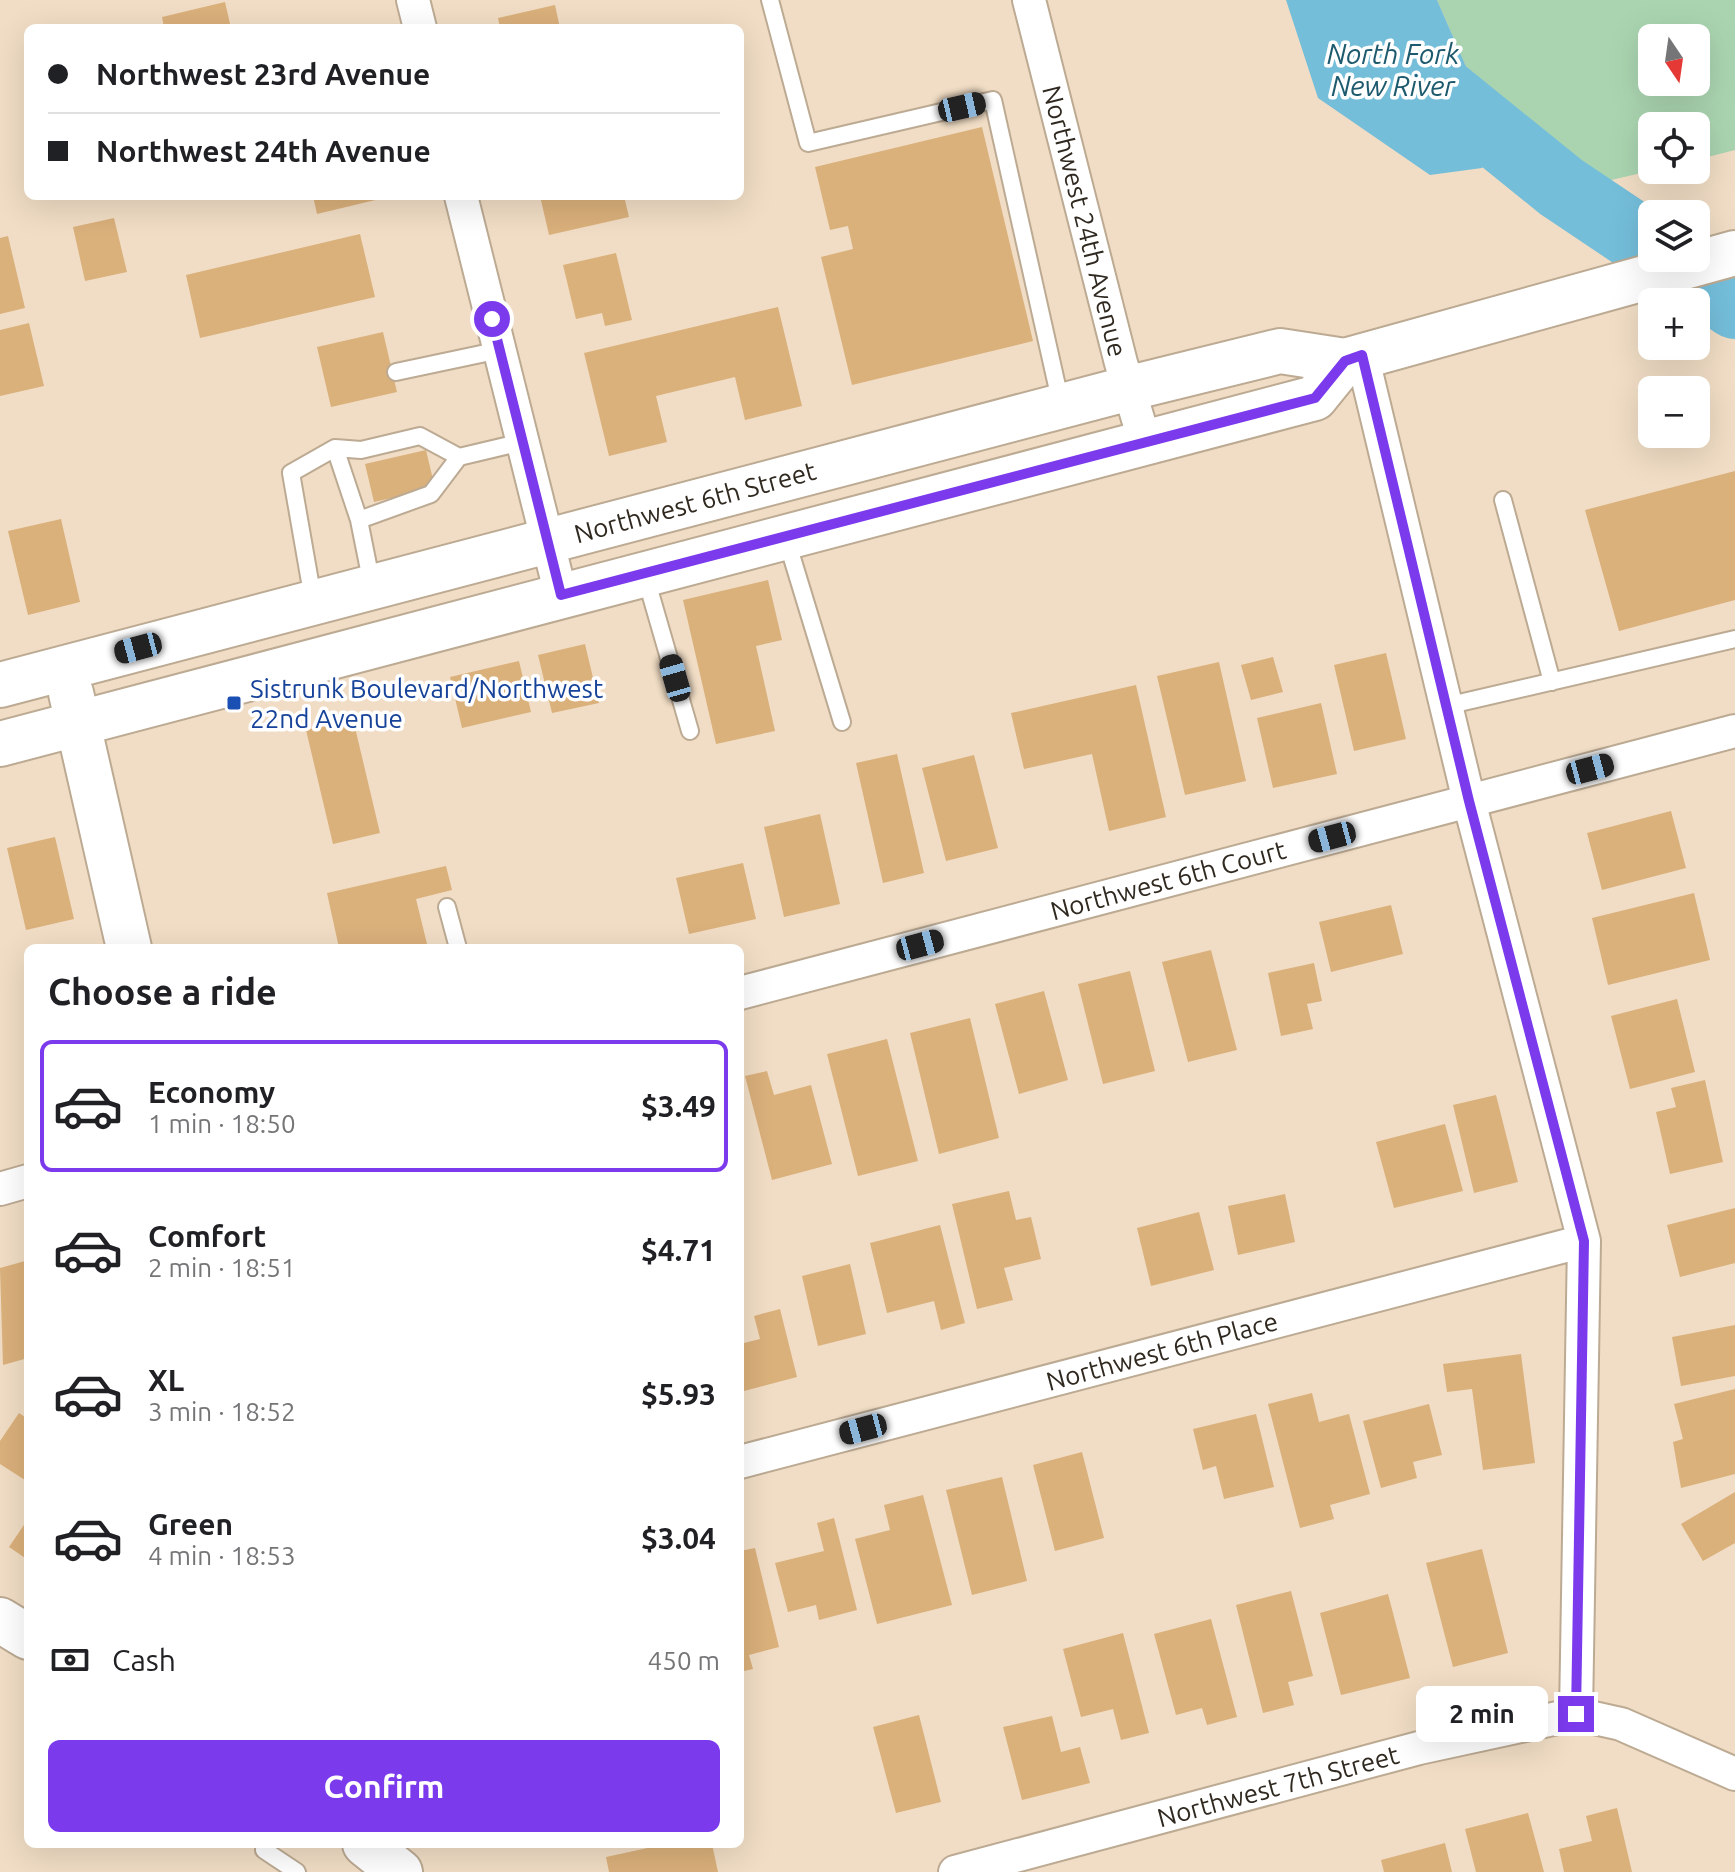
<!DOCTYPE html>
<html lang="en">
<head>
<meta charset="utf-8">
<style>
  :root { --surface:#fff; --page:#f2f2f2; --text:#202124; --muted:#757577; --line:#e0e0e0; --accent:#7c3aed }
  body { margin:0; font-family:Ubuntu,sans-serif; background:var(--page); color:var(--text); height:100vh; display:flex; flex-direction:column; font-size:30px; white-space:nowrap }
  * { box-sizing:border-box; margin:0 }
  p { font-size:26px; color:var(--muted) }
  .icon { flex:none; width:44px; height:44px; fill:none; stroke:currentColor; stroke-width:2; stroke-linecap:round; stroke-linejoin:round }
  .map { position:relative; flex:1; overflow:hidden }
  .side { position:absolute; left:24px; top:944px; width:720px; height:904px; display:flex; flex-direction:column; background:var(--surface); border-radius:12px; box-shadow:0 8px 32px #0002 }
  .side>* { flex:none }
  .banner { position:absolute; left:24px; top:24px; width:720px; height:176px; border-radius:12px; box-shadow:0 8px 32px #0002; display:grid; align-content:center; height:176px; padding:0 24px; background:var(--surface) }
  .needle { width:52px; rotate:167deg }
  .tools { position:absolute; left:1638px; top:24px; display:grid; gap:16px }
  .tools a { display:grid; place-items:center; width:72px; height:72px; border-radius:12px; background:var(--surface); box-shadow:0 8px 32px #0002; font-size:40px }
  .end { position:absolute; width:36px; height:36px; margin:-18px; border:10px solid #7c3aed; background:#fff; box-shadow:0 0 0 4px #fff }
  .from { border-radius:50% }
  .bubble { position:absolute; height:56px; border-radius:12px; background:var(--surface); box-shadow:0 8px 32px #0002; font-size:26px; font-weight:700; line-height:56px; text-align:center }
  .car { position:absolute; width:24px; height:48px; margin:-24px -12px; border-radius:10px; box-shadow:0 0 6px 2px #0007; background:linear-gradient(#222 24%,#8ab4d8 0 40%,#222 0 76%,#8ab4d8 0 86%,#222 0) }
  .banner b { display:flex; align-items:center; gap:28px; height:76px; font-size:30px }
  .banner b+b { border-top:2px solid var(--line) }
  .banner i { width:20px; height:20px; background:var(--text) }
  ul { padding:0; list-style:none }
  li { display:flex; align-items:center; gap:24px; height:132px; margin:0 16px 12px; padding:0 8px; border:4px solid transparent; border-radius:12px }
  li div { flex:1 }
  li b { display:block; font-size:30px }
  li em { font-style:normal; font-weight:700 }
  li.selected { border-color:var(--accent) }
  li>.icon { width:72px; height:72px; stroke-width:1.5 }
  h2 { padding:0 24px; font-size:36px; line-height:96px }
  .pay { display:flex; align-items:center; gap:20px; height:88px; padding:0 24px; font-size:30px }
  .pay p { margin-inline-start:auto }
  .cta { display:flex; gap:16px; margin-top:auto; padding:16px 24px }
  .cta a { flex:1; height:92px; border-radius:12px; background:var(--accent); color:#fff; font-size:32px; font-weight:700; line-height:92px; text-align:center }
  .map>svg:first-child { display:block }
  .green { fill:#aad4b0; fill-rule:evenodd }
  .water { fill:#74beda }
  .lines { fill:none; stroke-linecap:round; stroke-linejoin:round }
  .river { stroke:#74beda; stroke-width:68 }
  .building { fill:#dab07b }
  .lane-casing { stroke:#bcaa93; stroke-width:20 }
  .street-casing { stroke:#bcaa93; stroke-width:36 }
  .secondary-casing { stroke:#bcaa93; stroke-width:48 }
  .lane { stroke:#fff; stroke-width:16 }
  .street { stroke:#fff; stroke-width:32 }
  .secondary { stroke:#fff; stroke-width:44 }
  .route { stroke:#7c3aed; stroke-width:10 }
  .transit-dot { fill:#1a4fb4; stroke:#fff; stroke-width:3 }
  .labels { text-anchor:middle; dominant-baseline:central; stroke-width:7; stroke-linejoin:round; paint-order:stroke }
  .street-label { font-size:26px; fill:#302920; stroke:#fff }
  .transit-label { font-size:26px; fill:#164399; stroke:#fff; text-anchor:start }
  .water-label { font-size:28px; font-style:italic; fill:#1e5a6e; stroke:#fff }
</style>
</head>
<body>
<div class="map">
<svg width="1735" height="1872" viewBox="0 0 1735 1872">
  <rect width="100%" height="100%" fill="#f1ddc5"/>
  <!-- green -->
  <path class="green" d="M1437,0H1735V150L1696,160V126H1652L1654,170L1586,186L1468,71ZM1652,38H1696V82H1652Z"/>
  <!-- water -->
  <path class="water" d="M1286,0H1437L1468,71L1512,115L1482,168L1430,175L1318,98Z"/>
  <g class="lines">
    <!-- river -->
    <path class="river" d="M1393,0L1425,77L1561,187L1652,248
      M1666,258L1735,305"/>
  </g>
  <!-- building -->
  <path class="building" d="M225,2L231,28H164L162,17Z
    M555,5L560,28H500L498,18Z
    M982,127L1033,341L852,385L821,257L853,249L848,226L830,230L815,167Z
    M313,196H388V197L317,214Z
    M540,196H624L629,217L549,235Z
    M114,218L127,272L85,281L73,227Z
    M360,234L375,297L200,338L186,275Z
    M8,236L25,308L0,314V238Z
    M616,253L632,320L605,326L602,313L576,319L563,265Z
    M778,307L802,406L745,420L735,377L656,396L667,442L609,456L584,353Z
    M29,323L44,386L0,396V330Z
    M383,332L397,392L331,407L317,347Z
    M426,450L435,488L374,502L365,464Z
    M1735,471V600L1619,631L1585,510Z
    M61,519L80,602L28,615L8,531Z
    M768,580L782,640L756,646L775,731L716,744L683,600Z
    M585,644L599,703L552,713L538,655Z
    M1386,653L1406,739L1354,751L1334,665Z
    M1273,657L1283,692L1251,700L1241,665Z
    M519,661L531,712L462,728L450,677Z
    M1219,662L1246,781L1185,795L1157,676Z
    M1136,685L1166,817L1109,831L1092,754L1024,769L1011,713Z
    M1321,703L1337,774L1273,788L1257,718Z
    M353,719L380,833L333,844L306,730Z
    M897,754L924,873L883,883L856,763Z
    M974,755L998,848L946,861L922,768Z
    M1671,811L1686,868L1602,890L1587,833Z
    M820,814L840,904L784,917L764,827Z
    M55,837L74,919L26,930L7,848Z
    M743,863L756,919L689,934L676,878Z
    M446,866L452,890L416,899L428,948H339L327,893Z
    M1694,893L1710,960L1608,985L1592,918Z
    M1391,905L1403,954L1331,972L1319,922Z
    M1211,950L1237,1050L1188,1062L1162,962Z
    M1314,963L1322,1001L1307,1004L1313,1029L1281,1036L1268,973Z
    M1130,971L1155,1071L1103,1084L1078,984Z
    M1044,991L1068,1080L1019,1094L995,1004Z
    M1677,999L1695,1072L1630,1089L1611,1016Z
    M970,1018L999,1138L939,1154L910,1033Z
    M887,1039L918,1161L858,1176L827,1054Z
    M767,1071L774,1095L811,1085L832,1164L772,1180L745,1076Z
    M1705,1080L1723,1162L1670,1174L1656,1112L1676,1107L1671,1088Z
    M1496,1095L1518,1182L1474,1193L1453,1105Z
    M1445,1124L1463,1191L1394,1208L1376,1142Z
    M1009,1191L1016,1220L1031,1217L1041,1259L1004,1268L1013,1300L977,1309L952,1204Z
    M1285,1194L1295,1242L1238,1255L1228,1206Z
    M1735,1208V1263L1680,1277L1667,1225Z
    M1199,1212L1214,1270L1151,1286L1137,1228Z
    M940,1225L965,1323L941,1330L934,1301L887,1313L870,1243Z
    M25,1261L28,1358L3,1365L0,1268Z
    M850,1264L866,1334L818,1346L802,1276Z
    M780,1309L797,1377L744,1391L740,1373V1344L760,1339L754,1316Z
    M1735,1325V1376L1681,1386L1672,1337Z
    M1521,1354L1535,1463L1483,1470L1472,1389L1447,1392L1443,1364Z
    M1735,1389V1474L1681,1488L1673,1442L1683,1439L1674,1404Z
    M1312,1393L1319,1422L1349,1414L1370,1494L1330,1505L1334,1519L1300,1528L1268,1404Z
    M1429,1404L1442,1455L1413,1462L1417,1478L1381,1488L1363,1421Z
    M19,1413L28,1419V1482L0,1464V1441Z
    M1256,1414L1274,1487L1224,1499L1216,1466L1203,1470L1193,1429Z
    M1082,1452L1104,1538L1055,1551L1033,1465Z
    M1002,1477L1027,1581L972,1595L946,1490Z
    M1735,1492V1543L1703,1561L1681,1524Z
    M923,1495L952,1605L877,1624L855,1539L890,1530L884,1505Z
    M834,1518L857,1610L819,1620L816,1605L788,1612L775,1563L824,1551L817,1523Z
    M28,1519V1560L9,1547Z
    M755,1548L779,1647L749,1655L753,1669L740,1672V1551Z
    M1482,1549L1508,1653L1453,1667L1426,1563Z
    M1291,1591L1313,1676L1288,1682L1294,1705L1263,1713L1236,1605Z
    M1388,1594L1410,1678L1341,1695L1320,1613Z
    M1211,1619L1237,1717L1207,1725L1202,1708L1176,1715L1154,1634Z
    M1123,1633L1149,1733L1121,1740L1113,1709L1081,1717L1063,1649Z
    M919,1715L941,1802L896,1813L873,1727Z
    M1052,1716L1061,1752L1080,1747L1090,1783L1022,1800L1003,1727Z
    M1617,1808L1632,1872H1564L1559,1849L1592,1841L1586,1816Z
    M1528,1813L1544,1872H1476L1465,1829Z
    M1445,1843L1452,1872H1384L1381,1860Z
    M666,1844H712L718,1872H609L606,1857Z"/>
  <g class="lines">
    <!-- lane casing -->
    <g class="lane-casing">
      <path id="lane" d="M770,0L808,143L993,100L1061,404
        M396,372L500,350
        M335,448L359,520
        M1503,500L1552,682
        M786,538L842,722
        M645,575L690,731
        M372,585L359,520L431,494L459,457L522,442
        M313,599L291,473L335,448L361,450L420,436L459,457
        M1446,706L1735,639
        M447,907L458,948
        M264,1850L297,1872"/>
    </g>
    <!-- street casing -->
    <g class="street-casing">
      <path id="street" d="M413,0L420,28
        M1029,0L1121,363L1145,442
        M461,196L561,595
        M1362,355L1469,801L1584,1241L1576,1714
        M740,993L1735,731
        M0,1189L28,1181
        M740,1462L1584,1241
        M955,1872L1419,1748L1576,1714L1621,1724L1735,1774"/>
    </g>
    <!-- secondary casing -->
    <g class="secondary-casing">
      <path id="secondary" d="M0,685L1130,388L1280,351L1345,361L1735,253
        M71,693L129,948
        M0,744L1315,398L1345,361
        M0,1620L28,1637
        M365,1844L400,1872"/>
    </g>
    <!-- lane -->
    <use href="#lane" class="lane"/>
    <!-- street -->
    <use href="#street" class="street"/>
    <!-- secondary -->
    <use href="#secondary" class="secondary"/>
  </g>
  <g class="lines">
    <!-- route -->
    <path class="route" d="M492,319L561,595L1315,398L1345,361L1362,355L1469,801L1584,1241L1576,1714"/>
  </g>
  <!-- markers -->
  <rect class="transit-dot" x="226" y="695" width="16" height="16" rx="4"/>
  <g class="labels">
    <!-- street labels -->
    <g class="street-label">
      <text transform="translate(1085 221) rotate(76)">Northwest 24th Avenue</text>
      <text transform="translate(695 502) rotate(-15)">Northwest 6th Street</text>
      <text transform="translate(1168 880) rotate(-15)">Northwest 6th Court</text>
      <text transform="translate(1162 1351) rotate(-15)">Northwest 6th Place</text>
      <text transform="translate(1278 1786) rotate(-15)">Northwest 7th Street</text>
    </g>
    <!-- transit labels -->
    <g class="transit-label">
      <text x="250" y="688">Sistrunk Boulevard/Northwest<tspan x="250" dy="30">22nd Avenue</tspan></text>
    </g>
    <!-- water labels -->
    <g class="water-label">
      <text x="1393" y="53">North Fork<tspan x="1393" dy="32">New River</tspan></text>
    </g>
  </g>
</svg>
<div class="tools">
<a><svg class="needle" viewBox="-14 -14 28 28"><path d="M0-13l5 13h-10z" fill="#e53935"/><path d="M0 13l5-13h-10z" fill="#757577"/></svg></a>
<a><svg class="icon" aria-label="locate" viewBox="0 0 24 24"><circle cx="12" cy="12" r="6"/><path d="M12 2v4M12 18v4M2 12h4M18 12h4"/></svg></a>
<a><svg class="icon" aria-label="layers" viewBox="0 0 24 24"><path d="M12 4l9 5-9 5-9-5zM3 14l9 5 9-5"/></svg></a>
<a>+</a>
<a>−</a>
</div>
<i class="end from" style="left:492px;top:319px"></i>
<i class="end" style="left:1576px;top:1714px"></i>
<div class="bubble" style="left:1416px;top:1686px;width:132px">2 min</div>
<i class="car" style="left:962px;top:107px;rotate:77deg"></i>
<i class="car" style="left:138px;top:648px;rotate:255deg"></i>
<i class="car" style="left:675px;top:678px;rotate:344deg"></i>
<i class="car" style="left:1590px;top:769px;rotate:75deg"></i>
<i class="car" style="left:1332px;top:837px;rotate:255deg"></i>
<i class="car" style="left:920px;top:945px;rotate:75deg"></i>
<i class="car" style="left:863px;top:1429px;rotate:255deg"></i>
<div class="banner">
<b><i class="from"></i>Northwest 23rd Avenue</b>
<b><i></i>Northwest 24th Avenue</b>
</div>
<section class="side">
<h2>Choose a ride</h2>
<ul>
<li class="selected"><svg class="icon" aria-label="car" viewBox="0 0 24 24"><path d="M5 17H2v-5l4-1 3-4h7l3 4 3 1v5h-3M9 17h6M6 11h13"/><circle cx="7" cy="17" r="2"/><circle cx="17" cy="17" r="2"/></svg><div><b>Economy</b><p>1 min · 18:50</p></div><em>$3.49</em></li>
<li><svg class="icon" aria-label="car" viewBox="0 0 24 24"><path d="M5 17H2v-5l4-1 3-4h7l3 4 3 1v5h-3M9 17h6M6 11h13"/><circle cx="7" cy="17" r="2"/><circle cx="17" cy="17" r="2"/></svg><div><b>Comfort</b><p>2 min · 18:51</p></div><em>$4.71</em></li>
<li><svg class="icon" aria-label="car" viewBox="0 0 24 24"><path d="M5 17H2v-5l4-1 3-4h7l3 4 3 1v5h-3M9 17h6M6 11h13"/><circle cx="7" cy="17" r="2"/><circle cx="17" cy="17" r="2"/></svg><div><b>XL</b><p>3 min · 18:52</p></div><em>$5.93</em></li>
<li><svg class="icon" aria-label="car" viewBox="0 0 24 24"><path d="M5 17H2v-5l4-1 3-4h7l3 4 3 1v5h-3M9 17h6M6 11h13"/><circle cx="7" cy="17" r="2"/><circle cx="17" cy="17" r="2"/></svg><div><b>Green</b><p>4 min · 18:53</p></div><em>$3.04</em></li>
</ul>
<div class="pay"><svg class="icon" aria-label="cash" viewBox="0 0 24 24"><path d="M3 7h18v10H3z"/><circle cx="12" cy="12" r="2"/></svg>Cash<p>450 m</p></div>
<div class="cta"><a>Confirm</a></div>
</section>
</div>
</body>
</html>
